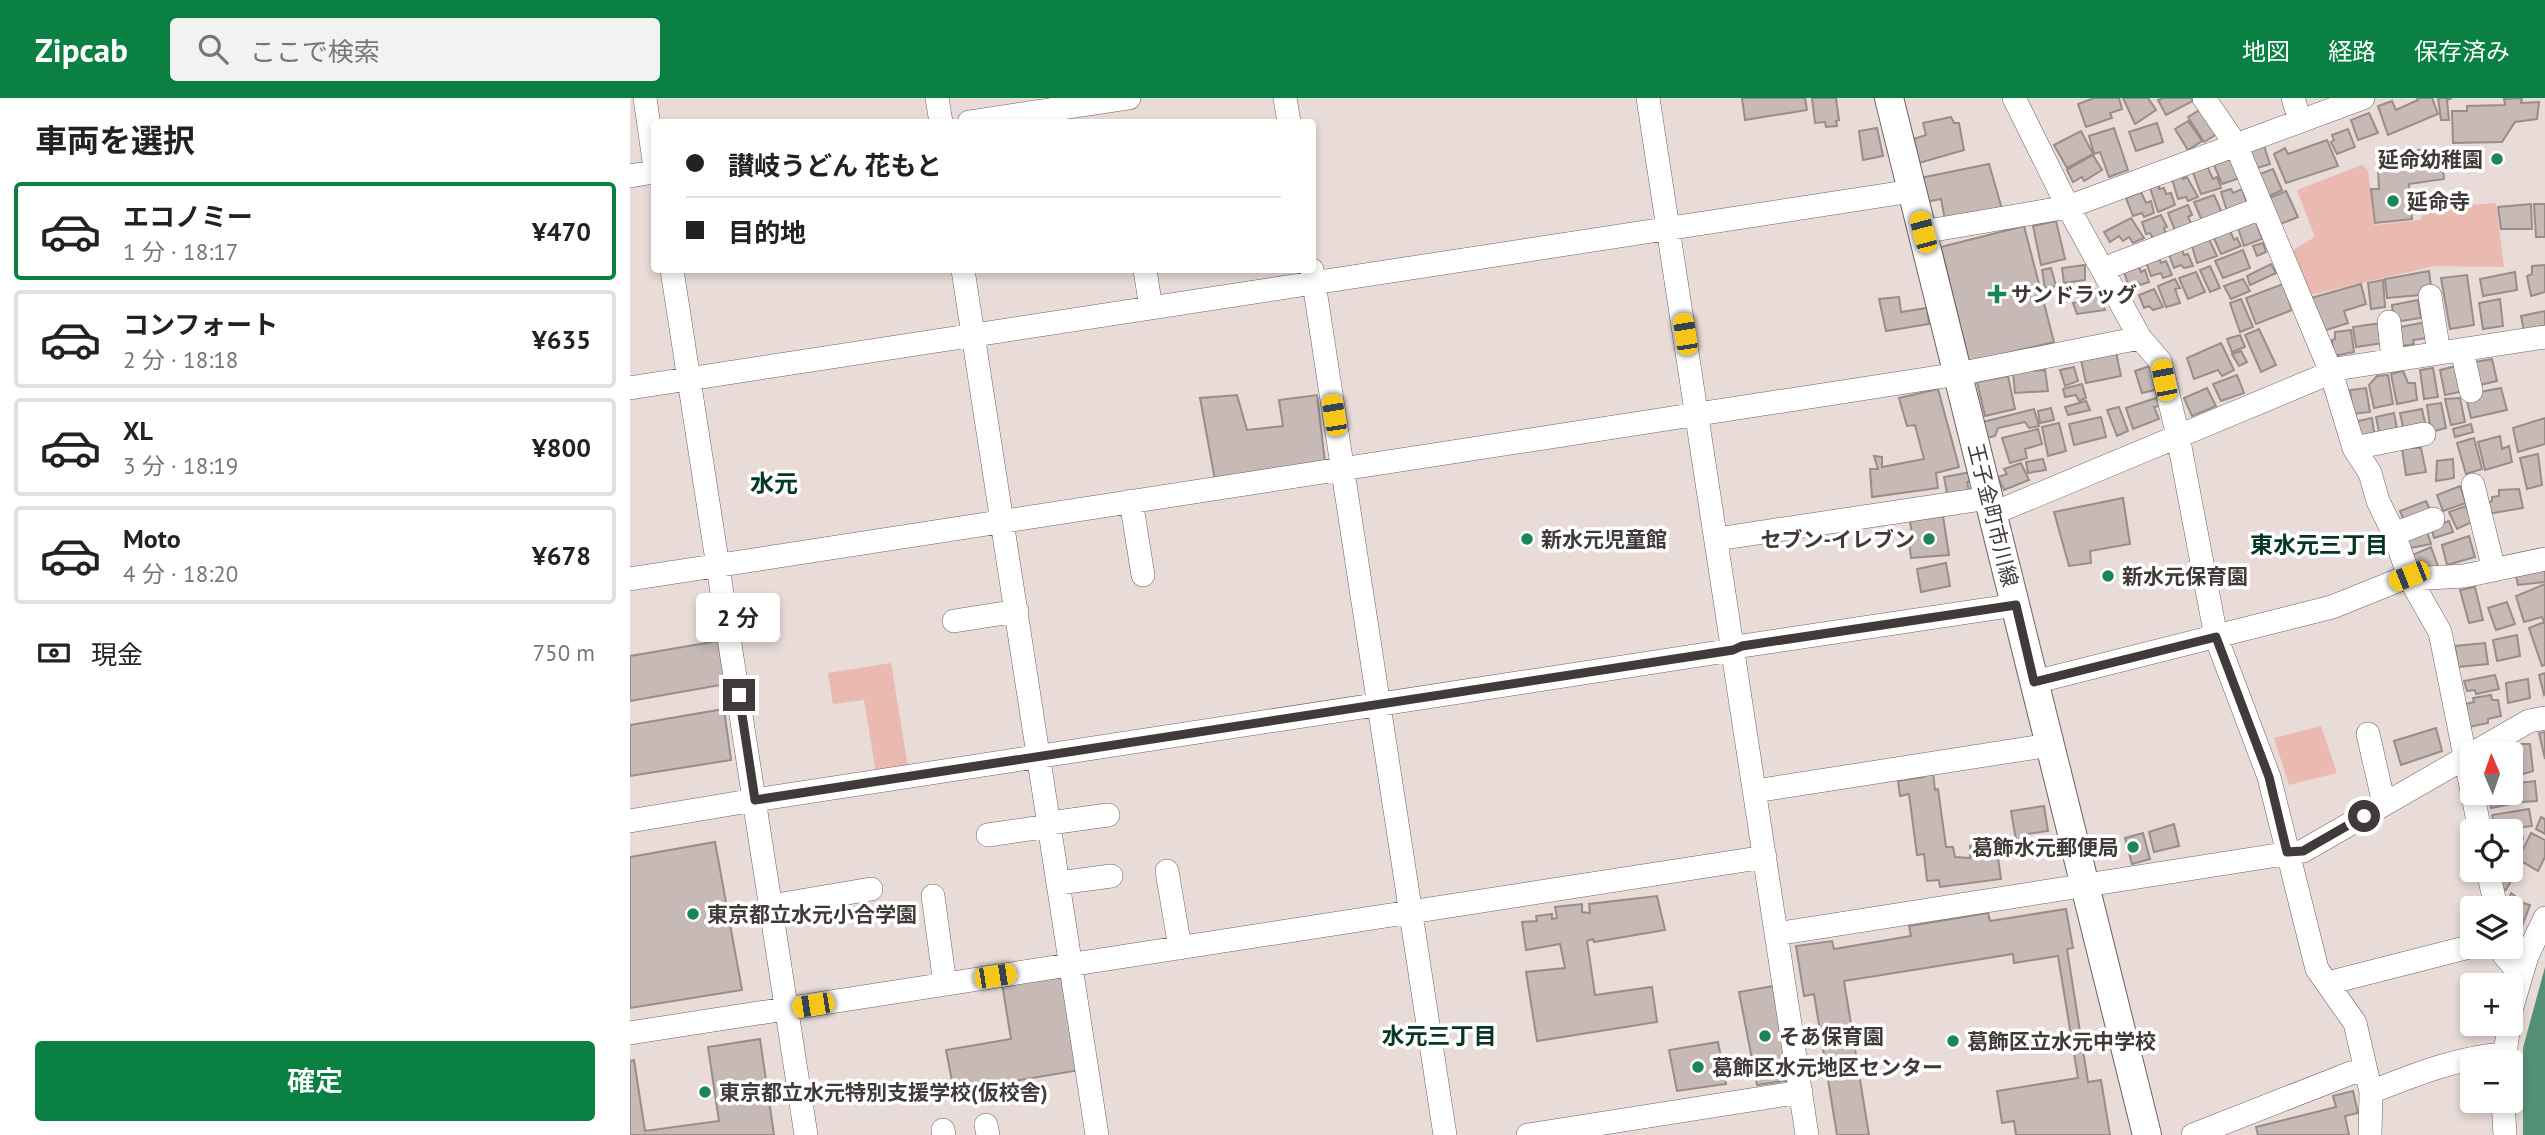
<!DOCTYPE html>
<html lang="ja">
<head>
<meta charset="utf-8">
<style>
  :root { --surface:#fff; --page:#f2f2f2; --text:#222; --muted:#767676; --line:#e0e0e0; --accent:#0b8043 }
  body { margin:0; font-family:"PT Sans","Noto Sans JP",sans-serif; background:var(--page); color:var(--text); height:100vh; display:flex; flex-direction:column; font-size:26px; white-space:nowrap }
  * { box-sizing:border-box; margin:0 }
  p { font-size:23px; color:var(--muted) }
  .icon { flex:none; width:38px; height:38px; fill:none; stroke:currentColor; stroke-width:2; stroke-linecap:round; stroke-linejoin:round }
  .map { position:relative; flex:1; overflow:hidden }
  .side { display:flex; flex-direction:column; background:var(--surface); width:630px }
  .side>* { flex:none }
  .guide { position:absolute; left:21px; top:21px; width:665px; height:154px; border-radius:7px; box-shadow:0 4px 10px #0003; display:grid; align-content:center; height:154px; padding:0 35px; background:var(--surface) }
  .needle { width:46px; rotate:358deg }
  .tools { position:absolute; left:1830px; top:644px; display:grid; gap:14px }
  .tools a { display:grid; place-items:center; width:63px; height:63px; border-radius:7px; background:var(--surface); box-shadow:0 4px 10px #0003; font-size:35px }
  .end { position:absolute; width:32px; height:32px; margin:-16px; border:9px solid #403b3a; background:#fff; box-shadow:0 0 0 4px #fff }
  .from { border-radius:50% }
  .bubble { position:absolute; height:49px; border-radius:7px; background:var(--surface); box-shadow:0 4px 10px #0003; font-size:23px; font-weight:600; line-height:49px; text-align:center }
  .car { position:absolute; width:21px; height:42px; margin:-21px -10px; border-radius:9px; box-shadow:0 0 5px 2px #0007; background:linear-gradient(#f5c518 24%,#345 0 40%,#f5c518 0 76%,#345 0 86%,#f5c518 0) }
  .guide b { display:flex; align-items:center; gap:24px; height:66px; font-size:26px }
  .guide b+b { border-top:2px solid var(--line) }
  .guide i { width:18px; height:18px; background:var(--text) }
  ul { padding:0; list-style:none }
  li { display:flex; align-items:center; gap:21px; height:98px; margin:0 14px 10px; padding:0 21px; border:4px solid var(--line); border-radius:7px }
  li div { flex:1 }
  li b { display:block; font-size:26px }
  li em { font-style:normal; font-weight:600 }
  li.current { border-color:var(--accent) }
  li>.icon { width:63px; height:63px; stroke-width:1.5 }
  h2 { padding:0 35px; font-size:32px; line-height:84px }
  .pay { display:flex; align-items:center; gap:18px; height:77px; padding:0 35px; font-size:26px }
  .pay p { margin-inline-start:auto }
  .button { display:flex; gap:14px; margin-top:auto; padding:14px 35px }
  .button a { flex:1; height:80px; border-radius:7px; background:var(--accent); color:#fff; font-size:28px; font-weight:600; line-height:80px; text-align:center }
  header { display:flex; align-items:center; gap:42px; box-sizing:border-box; height:98px; padding:0 35px; background:var(--accent); color:#fff }
  header strong { font-size:33px }
  nav { display:flex; gap:38px; margin-inline-start:auto; font-size:24px }
  .search { width:490px; height:63px; background:var(--page); display:flex; align-items:center; gap:18px; box-sizing:border-box; padding:0 24px; border-radius:7px; color:var(--muted); font-size:26px }
  main { display:flex; flex:1; min-height:0 }
  .map>svg:first-child { display:block }
  .green { fill:#eab9af }
  .water { fill:#549076 }
  .building { fill:#c6b9b6; stroke:#998d8a; stroke-width:2 }
  .lines { fill:none; stroke-linecap:round; stroke-linejoin:round }
  .minor-casing { stroke:#6c615e; stroke-width:24 }
  .major-casing { stroke:#6c615e; stroke-width:30 }
  .minor { stroke:#fff; stroke-width:23 }
  .major { stroke:#fff; stroke-width:28 }
  .route { stroke:#403b3a; stroke-width:9 }
  .poi-dot { fill:#1a845f; stroke:#fff; stroke-width:2.5 }
  .labels { text-anchor:middle; dominant-baseline:central; stroke-width:7; stroke-linejoin:round; paint-order:stroke }
  .poi-label { font-size:21px; font-weight:bold; fill:#403b3a; stroke:#fff; text-anchor:start }
  .street-label { font-size:21px; fill:#403b3a; stroke:#fff }
  .neighbourhood-label { font-size:23px; font-weight:bold; fill:#053726; stroke:#fff }
  .quarter-label { font-size:24px; font-weight:bold; fill:#053726; stroke:#fff }
</style>
</head>
<body>
<header>
<strong>Zipcab</strong>
<div class="search"><svg class="icon" aria-label="search" viewBox="0 0 24 24"><circle cx="10" cy="10" r="6"/><path d="M15 15l6 6"/></svg>ここで検索</div>
<nav><a>地図</a><a>経路</a><a>保存済み</a></nav>
</header>
<main>
<section class="side">
<h2>車両を選択</h2>
<ul>
<li class="current"><svg class="icon" aria-label="car" viewBox="0 0 24 24"><path d="M5 17H2v-5l4-1 3-4h7l3 4 3 1v5h-3M9 17h6M6 11h13"/><circle cx="7" cy="17" r="2"/><circle cx="17" cy="17" r="2"/></svg><div><b>エコノミー</b><p>1 分 · 18:17</p></div><em>¥470</em></li>
<li><svg class="icon" aria-label="car" viewBox="0 0 24 24"><path d="M5 17H2v-5l4-1 3-4h7l3 4 3 1v5h-3M9 17h6M6 11h13"/><circle cx="7" cy="17" r="2"/><circle cx="17" cy="17" r="2"/></svg><div><b>コンフォート</b><p>2 分 · 18:18</p></div><em>¥635</em></li>
<li><svg class="icon" aria-label="car" viewBox="0 0 24 24"><path d="M5 17H2v-5l4-1 3-4h7l3 4 3 1v5h-3M9 17h6M6 11h13"/><circle cx="7" cy="17" r="2"/><circle cx="17" cy="17" r="2"/></svg><div><b>XL</b><p>3 分 · 18:19</p></div><em>¥800</em></li>
<li><svg class="icon" aria-label="car" viewBox="0 0 24 24"><path d="M5 17H2v-5l4-1 3-4h7l3 4 3 1v5h-3M9 17h6M6 11h13"/><circle cx="7" cy="17" r="2"/><circle cx="17" cy="17" r="2"/></svg><div><b>Moto</b><p>4 分 · 18:20</p></div><em>¥678</em></li>
</ul>
<div class="pay"><svg class="icon" aria-label="cash" viewBox="0 0 24 24"><path d="M3 7h18v10H3z"/><circle cx="12" cy="12" r="2"/></svg>現金<p>750 m</p></div>
<div class="button"><a>確定</a></div>
</section>
<div class="map">
<svg width="1915" height="1037" viewBox="0 0 1915 1037">
  <rect width="100%" height="100%" fill="#e8dbd8"/>
  <!-- green -->
  <path class="green" d="M1732,67L1738,72L1744,127L1790,122L1795,110L1866,105L1874,169L1805,168L1680,197L1663,152L1685,139L1667,92Z
    M261,565L278,669L246,675L234,602L203,606L198,575Z
    M1691,628L1707,675L1659,687L1644,640Z"/>
  <!-- water -->
  <path class="water" d="M1915,869V1037H1893V950Z"/>
  <!-- building -->
  <path class="building" d="M1112,0H1175L1177,12L1115,22Z
    M1182,0H1206L1209,22L1206,23L1207,28L1196,29L1195,24L1185,25Z
    M1464,0H1489L1492,11L1480,15L1482,20L1456,29L1448,6Z
    M1493,0H1518L1526,12L1505,26Z
    M1533,0H1561L1563,3L1536,17L1528,2Z
    M1787,0H1802L1808,16L1758,37L1748,8L1762,3L1766,12L1788,2Z
    M1808,0H1822L1817,2L1819,22H1811Z
    M1892,0L1891,5L1909,4L1907,21L1885,24L1872,44L1823,45L1822,13H1837V8L1875,7L1874,1Z
    M1571,11L1587,36L1574,44L1558,19Z
    M1739,15L1748,35L1728,42L1721,22Z
    M1321,19L1324,25H1329L1334,52L1289,65L1284,41L1296,37L1293,25Z
    M1558,23L1572,43L1558,52L1545,31Z
    M1527,25L1533,44L1506,53L1499,34Z
    M1247,30L1253,58L1233,62L1229,33Z
    M1484,30L1498,72L1479,79L1470,54L1464,56L1459,38Z
    M1718,31L1725,49L1707,56L1701,44L1704,42L1702,37Z
    M1451,33L1463,56L1437,70L1424,47Z
    M1697,42L1708,68L1656,85L1644,56L1655,50L1658,56Z
    M1634,48L1640,66L1624,71L1619,53Z
    M1804,50L1806,64L1812,63L1814,81L1779,86L1782,121L1745,125L1741,91H1749L1748,69L1757,68L1756,56Z
    M1463,57L1472,72L1454,83L1452,79L1443,84L1437,72Z
    M1602,60L1610,80L1592,86L1584,67Z
    M1359,66L1372,111L1315,122L1311,101L1295,104L1290,80Z
    M1577,68L1583,81L1587,79L1591,90L1571,96L1562,72Z
    M1643,71L1652,92L1637,99L1627,77Z
    M1552,77L1553,81L1557,79L1568,99L1558,103L1556,99L1548,101L1542,81Z
    M1529,87V91L1534,90L1536,96L1541,95L1545,107L1528,114L1520,90Z
    M1601,91L1603,95L1612,91L1617,105L1597,113L1591,94Z
    M1656,93L1668,119L1648,127L1637,101Z
    M1511,94L1516,105L1521,103L1524,115L1514,119L1512,115L1503,118L1496,100Z
    M1584,97L1593,117L1573,125L1564,104Z
    M1901,106L1902,131H1871L1868,109Z
    M1904,106H1915V139H1906Z
    M1558,107L1562,117L1558,119L1562,127L1546,135L1538,115Z
    M1531,117L1537,129L1534,130L1536,137L1524,142L1520,135L1516,136L1512,124Z
    M1501,120L1514,140L1503,145L1499,139L1493,143L1489,138L1480,144L1474,134Z
    M1625,121L1632,141L1614,148L1607,127Z
    M1426,123L1435,161L1411,167L1403,128Z
    M1394,128L1424,244L1339,264L1311,149Z
    M1599,130L1604,142L1607,140L1611,148L1591,156L1582,136Z
    M1578,139L1587,158L1567,165L1561,145Z
    M1633,145L1636,154L1627,158L1623,148Z
    M1551,149L1554,157L1558,156L1563,168L1554,170L1551,167L1544,170L1538,154Z
    M1613,152L1620,170L1593,180L1585,163Z
    M1527,155L1531,165L1536,163L1542,177L1533,180L1531,175L1521,178L1515,161Z
    M1507,163L1511,174L1515,172L1519,184L1510,187L1508,184L1499,189L1492,168Z
    M1641,166L1646,175L1620,187L1617,178Z
    M1455,167V182L1434,185L1432,170Z
    M1915,167V194L1901,198L1897,178L1902,176V168Z
    M1580,168L1590,190L1580,194L1570,172Z
    M1421,170L1426,188L1415,190L1412,172Z
    M1799,173L1802,196L1757,200L1755,181Z
    M1566,174L1575,194L1558,201L1549,180Z
    M1885,174L1887,192L1853,198L1850,181Z
    M1837,177L1844,227L1820,231L1811,180Z
    M1545,181L1550,190L1545,191L1550,205L1536,209L1528,188Z
    M1613,181L1620,193L1601,201L1594,188Z
    M1753,182L1755,209L1741,211L1738,185Z
    M1653,186L1662,212L1626,226L1616,200Z
    M1731,186L1736,206L1714,213L1718,225L1693,233L1681,200Z
    M1468,191L1475,212L1447,216L1443,205L1448,204V195Z
    M1524,191L1533,209L1523,212L1519,208L1514,210L1509,197Z
    M1269,199L1271,214L1297,210L1299,226L1256,233L1249,201Z
    M1611,201L1623,229L1610,234L1600,205Z
    M1870,201L1873,228L1853,231L1849,205Z
    M1788,202L1791,220L1764,224L1762,207Z
    M1915,213V229L1894,233L1891,218Z
    M1796,224L1798,240L1783,242L1784,246L1767,249L1765,230Z
    M1751,225L1753,245L1726,249L1723,229Z
    M1629,231L1646,267L1631,274L1615,237Z
    M1721,232L1724,254L1704,258L1702,242L1705,241V234Z
    M1610,237L1615,249L1602,254L1597,241Z
    M1591,245L1604,272L1592,278L1588,272L1564,281L1557,260Z
    M1611,253L1617,264L1609,268L1602,256Z
    M1486,254L1491,278L1456,285L1451,262Z
    M1862,261L1867,283L1850,287L1845,264Z
    M1830,267L1834,293L1815,297L1810,272Z
    M1520,268L1529,291L1512,295L1505,273Z
    M1444,269L1448,283L1435,288L1430,272Z
    M1803,270L1808,299L1794,301L1790,272Z
    M1415,272L1418,293L1385,295L1383,274Z
    M1773,273L1778,285H1785L1787,302L1767,306L1761,276Z
    M1607,277L1614,295L1591,303L1583,286Z
    M1758,277L1763,306L1744,310L1739,287L1747,278Z
    M1378,278L1385,311L1355,318L1347,284Z
    M1452,286L1456,300L1449,303L1446,297L1435,299L1433,291Z
    M1577,290L1586,308L1562,318L1554,300Z
    M1736,290L1740,314L1723,316L1720,292Z
    M1871,290L1877,312L1841,320L1837,303L1845,295Z
    M1308,291L1329,369L1306,375L1308,390L1242,399L1240,371H1248L1244,358L1252,359V369L1294,361L1285,327L1277,328L1269,300Z
    M607,297L617,332L653,328L649,302L687,297L695,364L585,382L570,300Z
    M1526,300L1530,308L1524,309L1529,321L1503,331L1496,310Z
    M1830,300L1835,324L1821,327L1815,301Z
    M1456,303L1460,312L1438,317L1435,309Z
    M1811,305L1816,330L1801,334L1797,307Z
    M1489,309L1498,333L1487,338L1477,312Z
    M1421,310L1424,322L1410,325L1408,313Z
    M1404,311L1409,328L1399,330L1395,324L1368,330L1365,338L1357,340L1353,324Z
    M1792,311L1796,329L1774,334L1770,315Z
    M1764,315L1768,336L1750,339L1746,319Z
    M1471,319L1476,339L1444,347L1439,326Z
    M1742,320L1745,340L1729,342L1728,323Z
    M1915,320V346L1888,354L1883,330Z
    M1429,325L1436,353L1418,358L1412,329Z
    M1841,326L1843,334L1825,339L1823,331Z
    M1408,331L1412,346L1395,351L1397,360L1380,365L1372,340Z
    M1870,338L1872,351L1879,348L1882,364L1855,372L1848,344Z
    M1844,340L1852,371L1836,376L1827,345Z
    M1772,350H1791L1796,374L1776,377Z
    M1908,356L1912,387L1897,391L1890,360Z
    M1413,361L1416,372L1398,375L1396,364Z
    M1823,361L1824,380L1806,383L1807,363Z
    M1391,365L1399,382L1374,392L1368,379L1377,376L1374,371Z
    M1341,374L1342,383L1337,384L1340,396L1318,401L1314,379Z
    M1830,388L1836,405L1813,413L1807,397Z
    M1889,391L1893,410L1857,416L1855,406L1862,403V399L1869,398V392Z
    M1493,400L1500,446L1460,453L1461,465L1439,468L1424,414Z
    M1796,403L1801,414L1775,425L1770,413Z
    M1836,408L1842,424L1827,431L1819,414Z
    M1313,418L1319,457L1281,460L1279,444L1283,443L1280,423Z
    M1819,423L1823,434L1804,440L1801,429Z
    M1797,433L1801,446L1780,450L1777,440Z
    M1839,438L1845,459L1817,467L1812,447Z
    M1801,449L1808,468L1786,475L1780,458Z
    M1316,465L1320,488L1291,494L1287,471Z
    M1915,472V484L1888,487L1886,478Z
    M1915,486V567L1912,568L1899,530L1914,524L1912,519L1894,524L1886,498Z
    M1845,489L1853,522L1839,525L1830,492Z
    M1877,504L1885,526L1866,532L1858,510Z
    M1887,537L1890,558L1867,563L1863,542Z
    M88,543L96,586L0,603V558Z
    M1855,545L1858,566L1828,569L1825,548Z
    M1915,575V596L1914,597L1909,577Z
    M1865,577L1869,591L1846,596L1845,592L1837,593L1834,583Z
    M1898,581L1900,600L1878,605L1876,585Z
    M1861,597L1862,602H1868L1871,618L1858,621V625L1839,629L1836,606L1844,604L1843,600Z
    M94,611L101,662L0,678V627Z
    M1806,630L1812,653L1771,667L1764,643Z
    M1915,634V661L1909,635Z
    M1888,646H1900L1903,673L1893,676Z
    M1883,655L1886,680L1881,681V656H1872Z
    M1303,674L1305,692L1308,691L1316,749H1323L1325,759L1340,760V748L1366,745L1371,781L1310,789L1309,782L1297,783L1294,756L1287,757L1279,696L1270,698L1268,683L1293,679L1292,675Z
    M1905,683L1907,703L1892,704L1888,685Z
    M1882,693L1885,705L1861,710L1859,697Z
    M1414,708L1418,733L1397,736L1398,740L1386,742L1381,713Z
    M1899,711L1902,728L1866,733L1862,717Z
    M1911,719L1915,721V736L1906,731Z
    M1544,726L1549,748L1524,754L1519,734Z
    M1891,733L1893,741L1887,754L1881,756V736Z
    M1513,735L1520,761L1502,766L1495,740Z
    M1901,735L1915,742V759L1908,773L1888,761Z
    M85,744L112,892L0,910V759Z
    M1881,769L1887,772L1876,792L1872,790V779L1869,772H1881Z
    M1881,795L1885,798V802L1900,807L1892,828L1887,830L1881,828V810L1876,809Z
    M1027,798L1035,832L964,844L963,841L957,843L965,897L1022,889L1027,924L907,943L896,874L935,870L930,846L896,852L892,824L907,823L906,818L922,816V821L927,820L925,809L952,806V814L960,815L959,806Z
    M1436,811L1443,850L1437,851L1458,984L1471,982L1480,1037H1386L1384,1023L1372,1025L1367,993L1448,980L1428,858L1384,865L1383,856L1214,883L1239,1037H1207L1184,896L1174,898L1166,848L1202,843L1204,851L1281,838L1279,828L1358,815L1360,823Z
    M434,875L450,972L324,993L316,952L381,941L372,885Z
    M1144,888L1161,982L1127,987L1109,894Z
    M130,941L144,1037H0V963L4,962L15,1033L89,1023L78,949Z
    M1088,944L1096,986L1047,993L1039,952Z
    M1723,993L1728,1015L1715,1018L1719,1037H1628L1626,1029L1706,1009L1703,998Z"/>
  <g class="lines">
    <!-- minor casing -->
    <g class="minor-casing">
      <path id="minor" d="M15,0L24,63
        M307,0L311,24
        M655,0L659,24
        M1018,0L1177,1037
        M1384,0L1438,109L1510,240L1530,263L1548,338L1586,539L1639,679L1687,871L1725,925L1741,994L1740,1037
        M1574,0L1606,47L1701,274L1724,350L1740,375L1748,403L1764,436L1780,481L1810,534L1850,733
        M1663,0L1670,23
        M339,24L499,0
        M0,78L24,74
        M1292,134L1438,109L1733,0
        M1473,171L1631,110
        M42,172L176,1037
        M333,172L467,1037
        M515,172L521,210
        M682,172L815,1037
        M1800,198L1809,255
        M1759,224L1763,262
        M1832,252L1841,293
        M0,290L1282,93
        M1724,350L1794,336
        M1843,387L1864,472
        M501,403L513,477
        M1364,415L1712,270L1915,239
        M1764,436L1803,421
        M1087,441L1359,400
        M0,481L1328,276L1510,240
        M1780,481L1834,478L1915,461
        M324,523L387,513
        M1404,584L1702,509L1779,478
        M1738,636L1754,706
        M1125,693L1420,647
        M0,723L125,702L1103,552L1112,548L1386,507
        M420,725L478,717
        M358,737L420,728
        M1858,772L1866,810
        M537,773L550,850
        M429,785L481,778
        M303,798L315,886
        M141,808L241,791
        M1146,836L1673,753L1899,623L1915,620
        M1873,849L1874,857L1891,877
        M1698,885L1843,848
        M1881,912L1897,858L1915,820
        M0,935L1135,759
        M1874,964L1879,926
        M1741,994C1784,977 1828,959 1875,956
        M1873,1003L1875,1037
        M356,1027L358,1037
        M313,1032L314,1037
        M898,1037L1171,994
        M1563,1037L1721,975L1735,973"/>
    </g>
    <!-- major casing -->
    <g class="major-casing">
      <path id="major" d="M1259,0L1517,1037"/>
    </g>
    <!-- minor -->
    <use href="#minor" class="minor"/>
    <!-- major -->
    <use href="#major" class="major"/>
  </g>
  <g class="lines">
    <!-- route -->
    <path class="route" d="M109,597L125,702L1103,552L1112,548L1386,507L1404,584L1586,539L1639,679L1657,754L1673,753L1734,718"/>
  </g>
  <!-- markers -->
  <g class="poi-dot">
    <circle cx="1867" cy="61" r="7"/>
    <circle cx="1763" cy="103" r="7"/>
    <path d="M1363.5 185.5h7v7h7v7h-7v7h-7v-7h-7v-7h7z"/>
    <circle cx="897" cy="441" r="7"/>
    <circle cx="1299" cy="441" r="7"/>
    <circle cx="1478" cy="478" r="7"/>
    <circle cx="1503" cy="749" r="7"/>
    <circle cx="63" cy="816" r="7"/>
    <circle cx="1135" cy="938" r="7"/>
    <circle cx="1323" cy="943" r="7"/>
    <circle cx="1068" cy="969" r="7"/>
    <circle cx="75" cy="994" r="7"/>
  </g>
  <g class="labels">
    <!-- poi labels -->
    <g class="poi-label">
      <text x="1853" y="61" text-anchor="end">延命幼稚園</text>
      <text x="1777" y="103">延命寺</text>
      <text x="1381" y="196">サンドラッグ</text>
      <text x="911" y="441">新水元児童館</text>
      <text x="1285" y="441" text-anchor="end">セブン-イレブン</text>
      <text x="1492" y="478">新水元保育園</text>
      <text x="1489" y="749" text-anchor="end">葛飾水元郵便局</text>
      <text x="77" y="816">東京都立水元小合学園</text>
      <text x="1149" y="938">そあ保育園</text>
      <text x="1337" y="943">葛飾区立水元中学校</text>
      <text x="1082" y="969">葛飾区水元地区センター</text>
      <text x="89" y="994">東京都立水元特別支援学校(仮校舎)</text>
    </g>
    <!-- street labels -->
    <g class="street-label">
      <text transform="translate(1363 417) rotate(76)">王子金町市川線</text>
    </g>
    <!-- neighbourhood labels -->
    <g class="neighbourhood-label">
      <text x="1689" y="446">東水元三丁目</text>
      <text x="809" y="937">水元三丁目</text>
    </g>
    <!-- quarter labels -->
    <g class="quarter-label">
      <text x="144" y="385">水元</text>
    </g>
  </g>
</svg>
<div class="tools">
<a><svg class="needle" viewBox="-14 -14 28 28"><path d="M0-13l5 13h-10z" fill="#e53935"/><path d="M0 13l5-13h-10z" fill="#767676"/></svg></a>
<a><svg class="icon" aria-label="locate" viewBox="0 0 24 24"><circle cx="12" cy="12" r="6"/><path d="M12 2v4M12 18v4M2 12h4M18 12h4"/></svg></a>
<a><svg class="icon" aria-label="layers" viewBox="0 0 24 24"><path d="M12 4l9 5-9 5-9-5zM3 14l9 5 9-5"/></svg></a>
<a>+</a>
<a>−</a>
</div>
<i class="end from" style="left:1734px;top:718px"></i>
<i class="end" style="left:109px;top:597px"></i>
<div class="bubble" style="left:66px;top:495px;width:84px">2 分</div>
<i class="car" style="left:1293px;top:134px;rotate:345deg"></i>
<i class="car" style="left:1055px;top:236px;rotate:351deg"></i>
<i class="car" style="left:1534px;top:282px;rotate:349deg"></i>
<i class="car" style="left:704px;top:317px;rotate:351deg"></i>
<i class="car" style="left:1779px;top:478px;rotate:248deg"></i>
<i class="car" style="left:365px;top:878px;rotate:81deg"></i>
<i class="car" style="left:183px;top:907px;rotate:261deg"></i>
<div class="guide">
<b><i class="from"></i>讃岐うどん 花もと</b>
<b><i></i>目的地</b>
</div>
</div>
</main>
</body>
</html>
